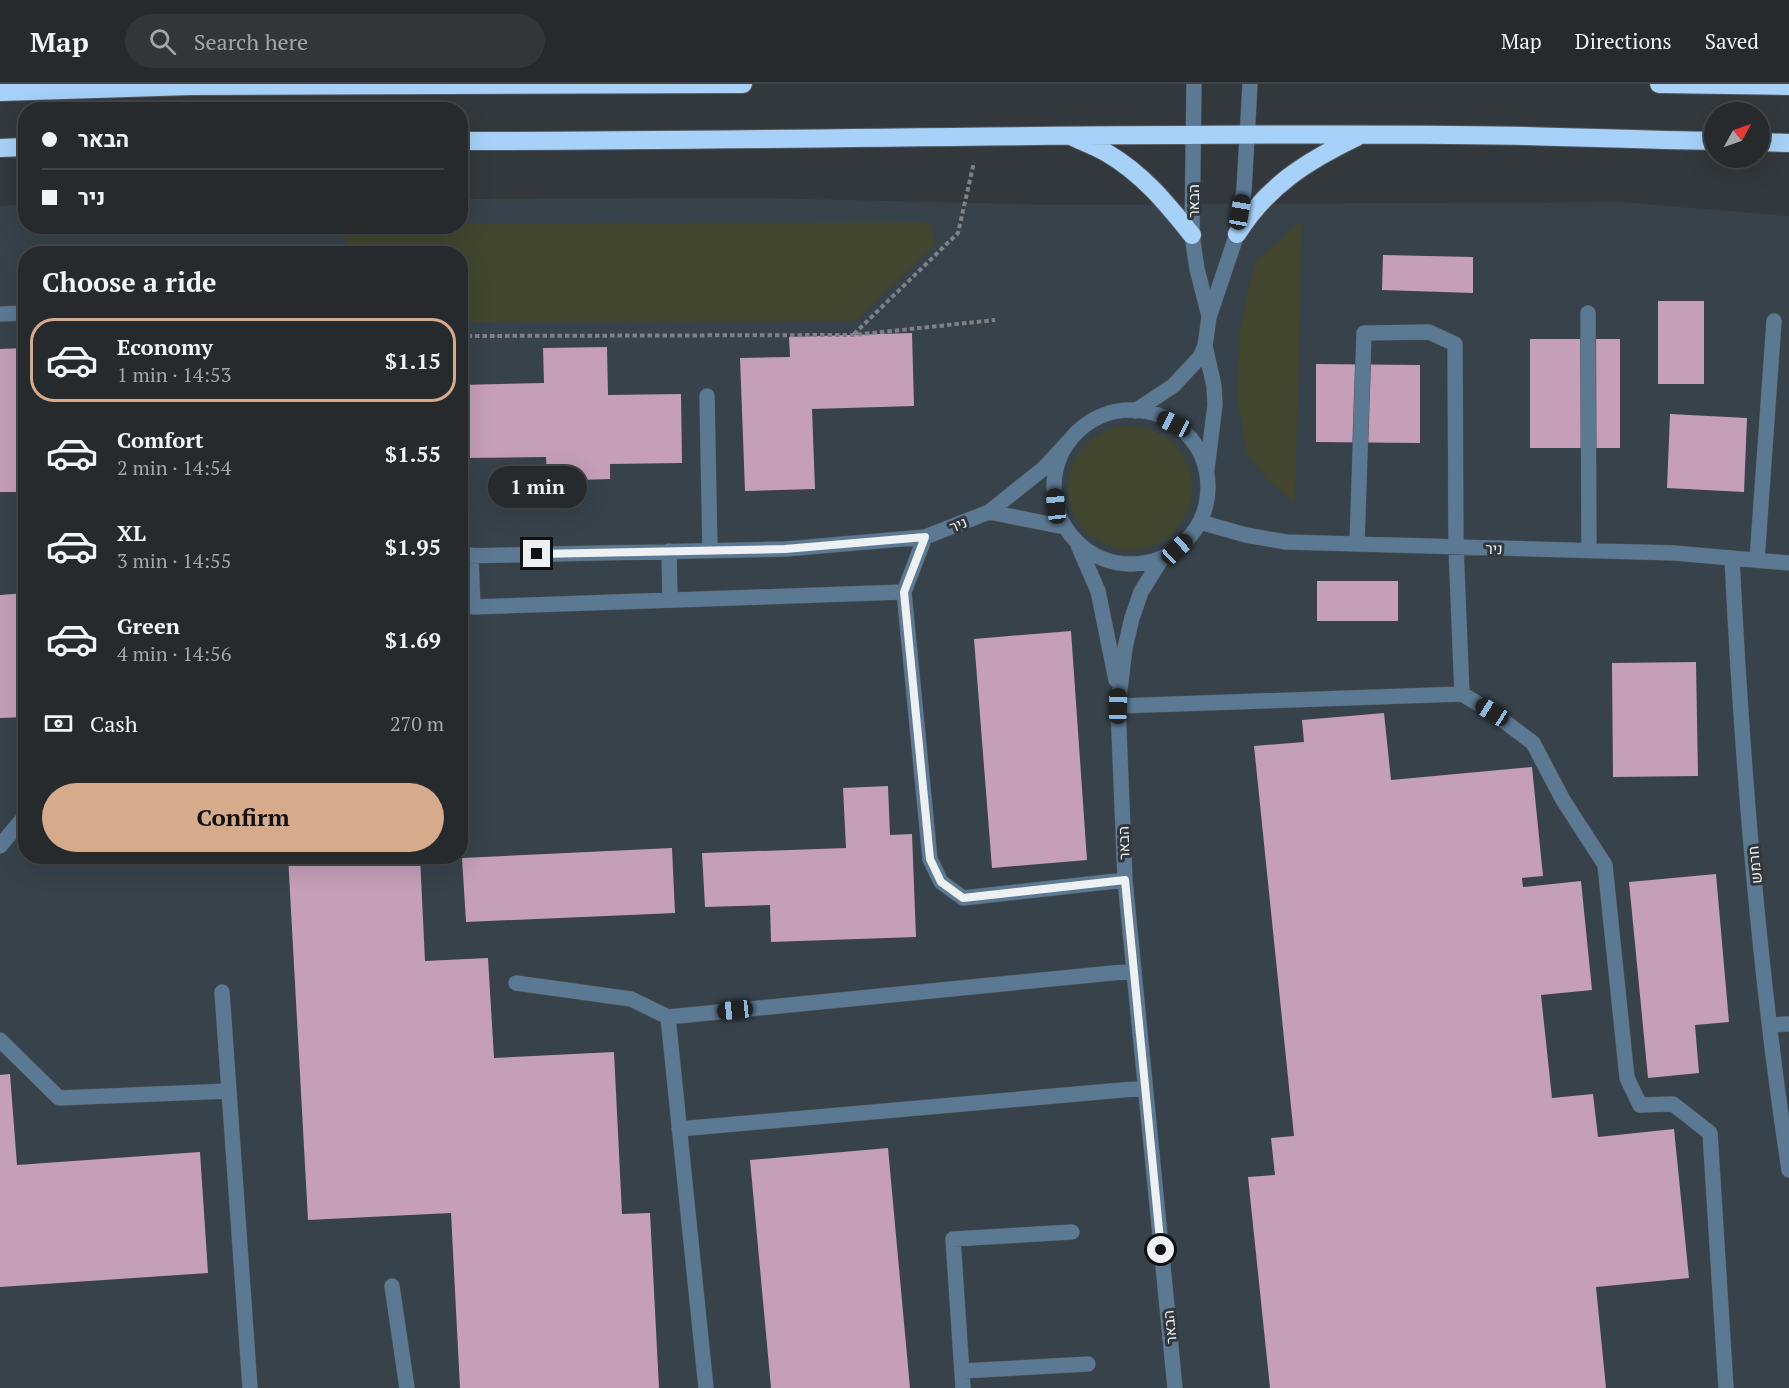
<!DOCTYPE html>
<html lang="en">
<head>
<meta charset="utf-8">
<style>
  :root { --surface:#262a2d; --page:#323639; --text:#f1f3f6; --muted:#a4a7aa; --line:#424649; --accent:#d6ab8b }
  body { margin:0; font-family:"PT Serif",Heebo,serif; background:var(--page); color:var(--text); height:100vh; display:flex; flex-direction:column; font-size:22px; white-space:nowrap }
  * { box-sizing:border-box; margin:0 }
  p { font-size:20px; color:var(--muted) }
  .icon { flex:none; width:33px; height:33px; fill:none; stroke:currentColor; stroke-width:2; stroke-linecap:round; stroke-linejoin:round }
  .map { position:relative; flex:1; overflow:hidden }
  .side { position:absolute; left:18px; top:162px; width:450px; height:618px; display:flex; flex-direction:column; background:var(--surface); border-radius:24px; box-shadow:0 6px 24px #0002,0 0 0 2px var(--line) }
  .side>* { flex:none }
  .banner { position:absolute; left:18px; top:18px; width:450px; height:132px; border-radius:24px; box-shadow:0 6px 24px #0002,0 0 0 2px var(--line); display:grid; align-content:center; height:132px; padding:0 24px; background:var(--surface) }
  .needle { width:39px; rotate:50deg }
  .tools { position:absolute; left:1704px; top:18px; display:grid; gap:12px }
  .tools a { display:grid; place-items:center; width:66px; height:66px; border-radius:50%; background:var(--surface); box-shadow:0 6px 24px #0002,0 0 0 2px var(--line); font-size:30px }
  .end { position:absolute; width:27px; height:27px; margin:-14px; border:8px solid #eef1f4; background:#111; box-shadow:0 0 0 3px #111 }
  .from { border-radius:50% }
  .bubble { position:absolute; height:42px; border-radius:21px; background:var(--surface); box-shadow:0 6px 24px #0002,0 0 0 2px var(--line); font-size:20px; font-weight:600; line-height:42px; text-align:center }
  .car { position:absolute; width:18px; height:36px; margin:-18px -9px; border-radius:8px; box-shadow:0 0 4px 2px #0007; background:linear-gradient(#222 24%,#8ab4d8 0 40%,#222 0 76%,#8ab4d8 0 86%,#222 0) }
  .banner b { display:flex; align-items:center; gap:21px; height:57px; font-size:22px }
  .banner b+b { border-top:2px solid var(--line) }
  .banner i { width:15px; height:15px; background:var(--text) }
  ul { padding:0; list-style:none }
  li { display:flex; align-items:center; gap:18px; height:84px; margin:0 12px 9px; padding:0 12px; border:3px solid transparent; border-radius:24px }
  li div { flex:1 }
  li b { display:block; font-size:22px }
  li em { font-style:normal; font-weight:600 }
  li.current { border-color:var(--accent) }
  li>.icon { width:54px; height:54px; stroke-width:1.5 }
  h2 { padding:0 24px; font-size:27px; line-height:72px }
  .pay { display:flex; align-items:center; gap:15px; height:66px; padding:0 24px; font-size:22px }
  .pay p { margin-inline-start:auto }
  .button { display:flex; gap:12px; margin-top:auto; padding:12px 24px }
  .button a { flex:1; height:69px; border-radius:36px; background:var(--accent); color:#111; font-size:24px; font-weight:600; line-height:69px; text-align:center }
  header { display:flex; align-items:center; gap:36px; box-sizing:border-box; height:84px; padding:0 30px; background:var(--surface); border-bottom:2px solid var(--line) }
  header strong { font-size:28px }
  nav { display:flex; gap:33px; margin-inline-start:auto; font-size:21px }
  .search { width:420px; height:54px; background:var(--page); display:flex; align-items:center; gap:15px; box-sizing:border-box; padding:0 21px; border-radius:33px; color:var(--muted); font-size:22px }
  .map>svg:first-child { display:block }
  .built { fill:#37424a; fill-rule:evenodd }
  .green { fill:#42462e }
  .building { fill:#c59eb8 }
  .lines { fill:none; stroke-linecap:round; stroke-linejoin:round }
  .minor-casing { stroke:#515659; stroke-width:16 }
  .highway-casing { stroke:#515659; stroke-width:20 }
  .path { stroke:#7e8286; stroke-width:4; stroke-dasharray:4.5 3; stroke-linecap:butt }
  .minor { stroke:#5c7994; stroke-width:15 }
  .highway { stroke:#a7d1f8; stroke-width:18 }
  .route { stroke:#eef1f4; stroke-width:8 }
  .labels { text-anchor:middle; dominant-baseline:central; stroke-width:6; stroke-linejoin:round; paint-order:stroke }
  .street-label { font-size:15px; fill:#eef1f4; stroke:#33383c }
</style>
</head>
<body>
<header>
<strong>Map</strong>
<div class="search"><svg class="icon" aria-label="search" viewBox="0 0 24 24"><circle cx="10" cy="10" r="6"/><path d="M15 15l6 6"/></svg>Search here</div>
<nav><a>Map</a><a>Directions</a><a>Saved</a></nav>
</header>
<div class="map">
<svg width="1789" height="1304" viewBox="0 0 1789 1304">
  <rect width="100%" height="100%" fill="#33383c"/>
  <!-- built -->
  <path class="built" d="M758,114L1057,121L1621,118L1789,132V1304H0V122L25,120L26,142H460L461,115ZM26,170H460V772H26Z"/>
  <!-- green -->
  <path class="green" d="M1302,137L1295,419L1269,398L1246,368L1237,310L1240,244L1255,177Z
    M930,138L936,160L856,237L461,238L460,170L347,169L344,143L460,142L461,140Z
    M1068 404a62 62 0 1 1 124 0a62 62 0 1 1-124 0Z"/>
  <!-- building -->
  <path class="building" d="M1383,171L1473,173V209L1382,206Z
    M1658,217H1704V300H1658Z
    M912,249L914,322L812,325L815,405L745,407L740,274L790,273L789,253Z
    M1530,255H1620V364H1530Z
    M607,263L608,311L681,310L682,379L610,380V395L547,397L546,373L460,374V301L544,299L543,264Z
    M26,264V408H0V265Z
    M1316,280L1420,281V359L1316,358Z
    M1670,330L1747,334L1744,408L1667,404Z
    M1317,497H1398V537H1317Z
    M26,509V633L0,634V511Z
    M1071,547L1087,776L992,784L974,555Z
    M1696,578L1698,692L1613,693L1612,579Z
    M1384,629L1391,696L1532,683L1543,792L1522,794L1523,803L1581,797L1592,906L1541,911L1552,1014L1593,1010L1598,1053L1674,1045L1689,1194L1596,1203L1606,1304H1270L1248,1093L1275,1091L1271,1054L1294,1052L1254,662L1304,658L1302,636Z
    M888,702L890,751L912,750L916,853L771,858L770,821L705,823L702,769L846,764L843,704Z
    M672,764L675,829L466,838L462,774Z
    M288,772H420L425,877L488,874L494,974L614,968L622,1130L650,1129L659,1304H460L451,1129L308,1136Z
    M1716,790L1729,938L1695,941L1699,989L1648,994L1629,798Z
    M10,990L17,1081L200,1068L208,1189L0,1203V991Z
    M888,1064L910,1304H771L750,1076Z"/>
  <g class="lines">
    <!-- minor casing -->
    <g class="minor-casing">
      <path id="minor" d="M1194,0L1192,151L1197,185L1209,232
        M1588,229L1589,466
        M0,230L26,229
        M1205,262L1214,302L1215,321L1207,385
        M707,312L710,466
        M1054 403a77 77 0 1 1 154 0a77 77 0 1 1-154 0Z
        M1135,327L1173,302L1200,273L1205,262L1209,233L1237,150L1244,106L1250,0
        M989,428L1065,443
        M1200,438L1246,451L1286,458L1674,469L1789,479
        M925,453L904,508L930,775L941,798L963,814L1125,796
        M1357,460L1364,249L1429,248L1455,260L1456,463L1462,610
        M1078,461L1098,507L1116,596
        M669,467L670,515
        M471,471L473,523L904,508
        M460,472L785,465L925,453L989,428L1044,384L1069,357
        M1162,474L1141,508L1132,534L1125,564L1118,622L1125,796L1175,1304
        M1732,474C1742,679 1758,884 1789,1086
        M1757,476L1774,237
        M1118,622L1462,610L1492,628L1533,659L1563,716L1605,781L1627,994L1640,1021L1673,1020L1710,1049L1726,1304
        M0,762L26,731
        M516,899L631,915L668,933L706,1304
        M222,908L250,1304
        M668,933L1133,887
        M1770,941L1789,940
        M0,956L59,1014L229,1007
        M679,1045L1145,1004
        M392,1202L407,1304
        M962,1287L1088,1280
        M963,1304L953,1155L1072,1148"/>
    </g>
    <!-- highway casing -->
    <g class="highway-casing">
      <path id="highway" d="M1659,0L1789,2
        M0,8L191,2L743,0
        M1073,53C1084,58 1097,63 1107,69C1143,90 1167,120 1192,151
        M460,57C790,57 1120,48 1450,51C1538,51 1626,56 1714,57
        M1760,58L1789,59
        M0,64L26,63
        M1237,150C1267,102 1307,77 1357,53"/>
    </g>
    <!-- path -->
    <path class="path" d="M854,250L958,149L974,78
      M460,252L854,251L995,236"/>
    <!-- minor -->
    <use href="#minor" class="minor"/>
    <!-- highway -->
    <use href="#highway" class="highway"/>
  </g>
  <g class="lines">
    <!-- route -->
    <path class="route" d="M537,470L785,465L925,453L904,508L930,775L941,798L963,814L1125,796L1161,1166"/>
  </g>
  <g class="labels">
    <!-- street labels -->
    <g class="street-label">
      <text transform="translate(1193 117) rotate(-90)">הבאר</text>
      <text transform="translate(958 440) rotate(-22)">ניר</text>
      <text transform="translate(1494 464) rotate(2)">ניר</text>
      <text transform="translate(1123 759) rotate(-92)">הבאר</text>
      <text transform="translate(1754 781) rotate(-96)">חרמש</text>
      <text transform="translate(1169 1243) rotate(-96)">הבאר</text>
    </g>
  </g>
</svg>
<div class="tools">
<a><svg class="needle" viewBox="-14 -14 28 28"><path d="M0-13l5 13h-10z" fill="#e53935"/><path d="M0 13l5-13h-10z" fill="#a4a7aa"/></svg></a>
</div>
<i class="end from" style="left:1161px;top:1166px"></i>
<i class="end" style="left:537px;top:470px"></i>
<div class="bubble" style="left:488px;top:382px;width:99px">1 min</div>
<i class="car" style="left:1240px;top:128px;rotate:10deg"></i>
<i class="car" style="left:1174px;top:340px;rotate:296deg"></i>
<i class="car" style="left:1056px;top:422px;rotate:354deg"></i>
<i class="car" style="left:1177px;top:465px;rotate:47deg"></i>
<i class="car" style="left:1118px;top:622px;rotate:1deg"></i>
<i class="car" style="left:1492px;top:628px;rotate:302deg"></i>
<i class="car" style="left:735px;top:926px;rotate:264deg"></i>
<div class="banner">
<b><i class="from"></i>הבאר</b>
<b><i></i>ניר</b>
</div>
<section class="side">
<h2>Choose a ride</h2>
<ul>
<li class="current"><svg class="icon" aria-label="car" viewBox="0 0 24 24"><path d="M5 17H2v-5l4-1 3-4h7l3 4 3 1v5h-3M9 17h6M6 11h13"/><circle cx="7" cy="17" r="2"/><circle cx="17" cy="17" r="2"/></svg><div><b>Economy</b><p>1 min · 14:53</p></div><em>$1.15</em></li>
<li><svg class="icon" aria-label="car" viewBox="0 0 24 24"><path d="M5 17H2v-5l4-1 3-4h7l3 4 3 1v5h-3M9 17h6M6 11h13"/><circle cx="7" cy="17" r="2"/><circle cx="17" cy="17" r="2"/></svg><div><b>Comfort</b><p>2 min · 14:54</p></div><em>$1.55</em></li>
<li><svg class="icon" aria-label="car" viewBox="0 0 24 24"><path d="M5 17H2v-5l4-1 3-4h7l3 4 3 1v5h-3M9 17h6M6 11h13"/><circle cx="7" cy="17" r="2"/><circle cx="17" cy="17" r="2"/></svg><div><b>XL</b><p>3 min · 14:55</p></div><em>$1.95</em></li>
<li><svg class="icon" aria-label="car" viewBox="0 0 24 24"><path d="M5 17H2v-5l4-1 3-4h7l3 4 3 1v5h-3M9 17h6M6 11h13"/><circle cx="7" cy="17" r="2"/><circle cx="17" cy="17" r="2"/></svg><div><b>Green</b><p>4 min · 14:56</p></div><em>$1.69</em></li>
</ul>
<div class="pay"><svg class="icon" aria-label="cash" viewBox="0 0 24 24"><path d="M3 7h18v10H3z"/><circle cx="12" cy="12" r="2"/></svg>Cash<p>270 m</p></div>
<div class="button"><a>Confirm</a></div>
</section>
</div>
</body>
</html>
